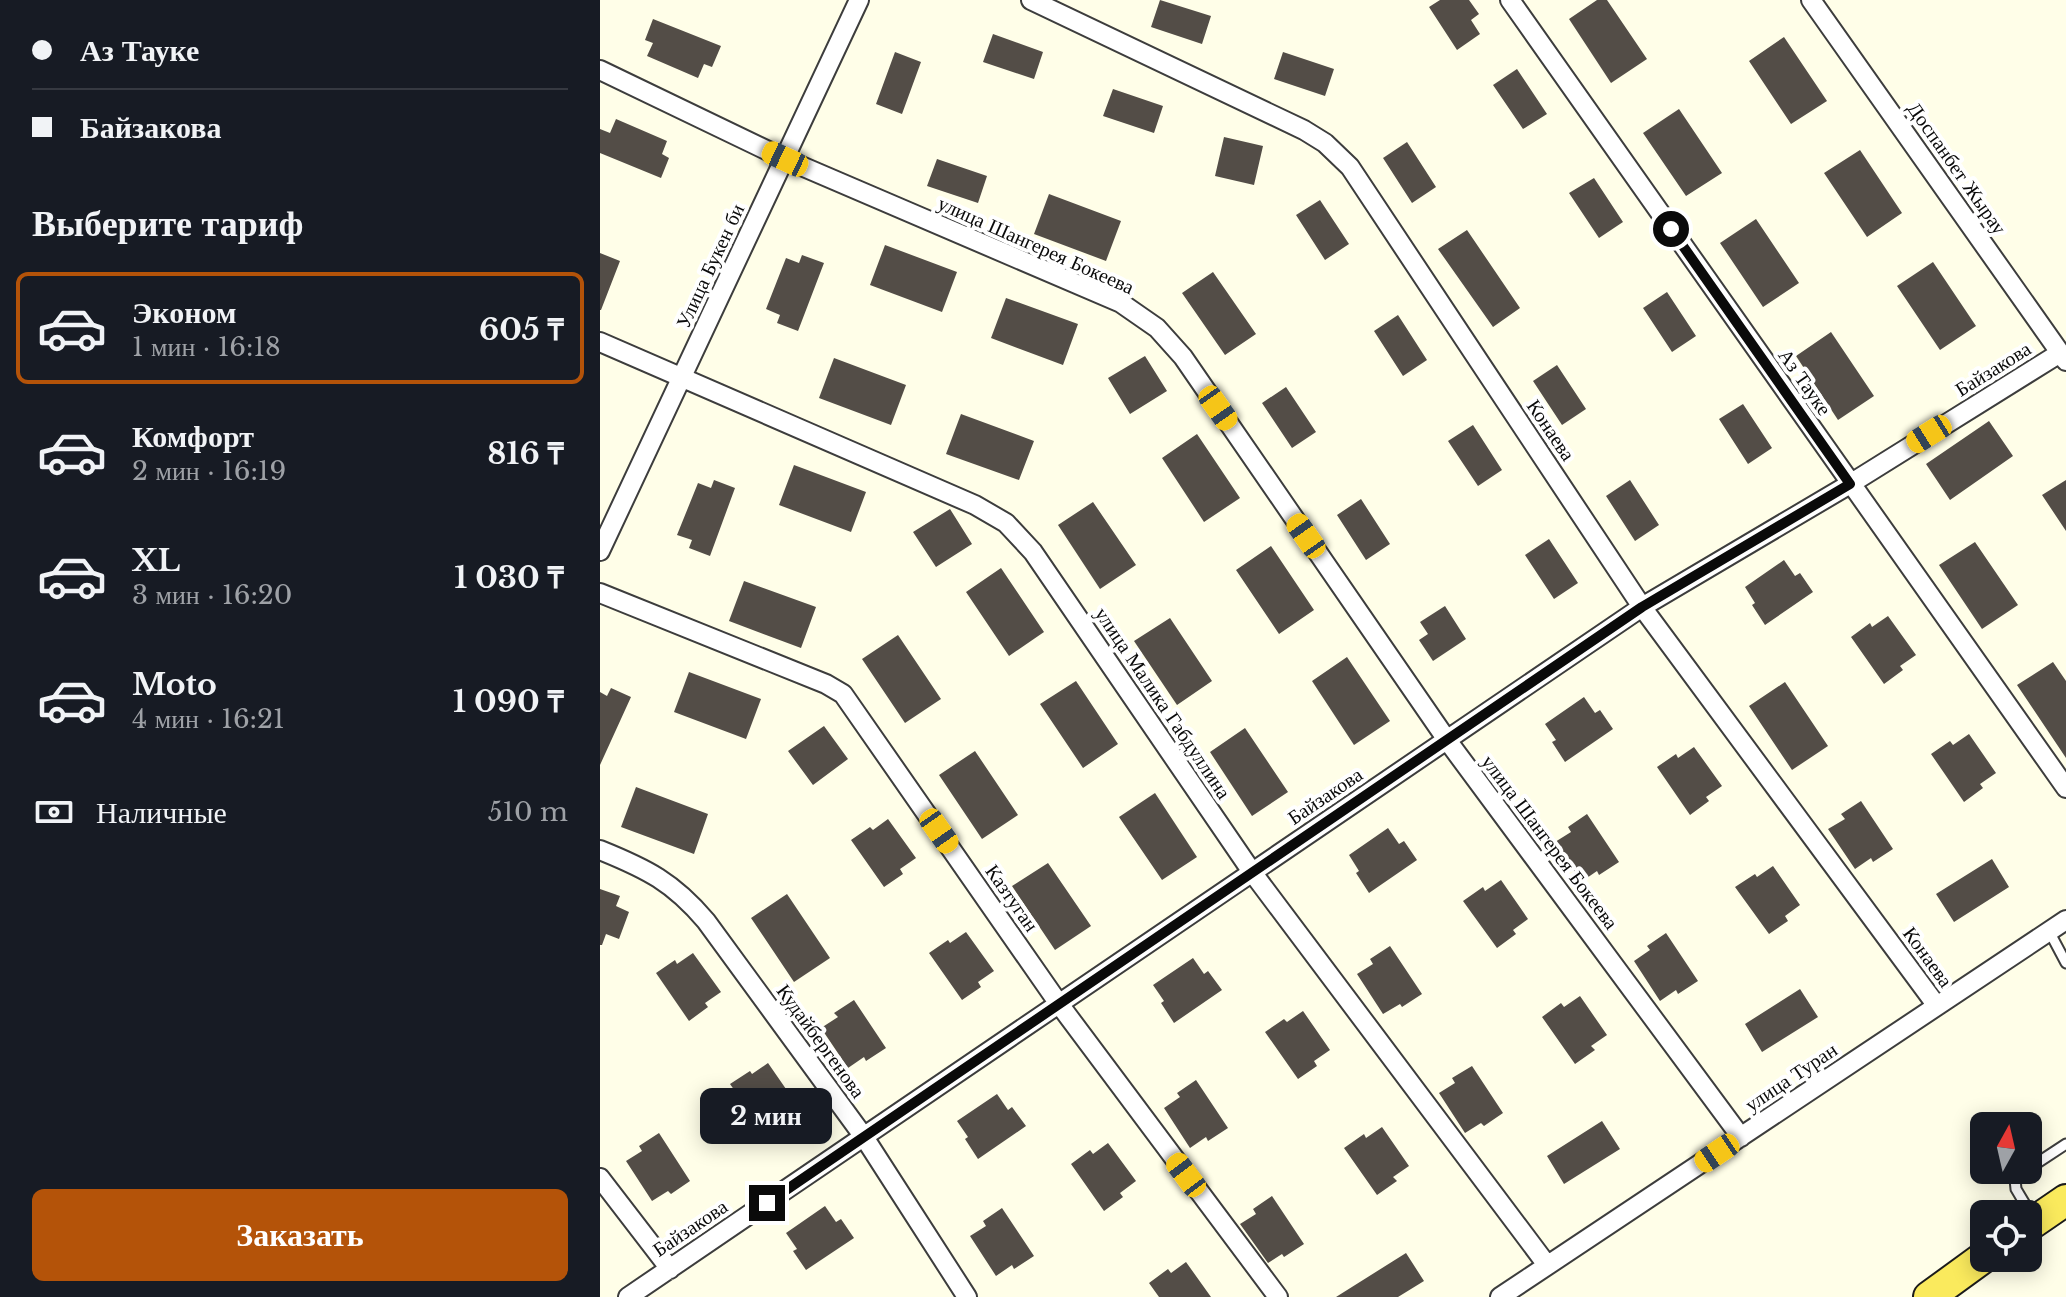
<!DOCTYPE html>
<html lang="ru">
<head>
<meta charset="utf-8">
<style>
  :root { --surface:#171b24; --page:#242831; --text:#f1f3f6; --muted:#9ea1a6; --line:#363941; --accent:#b45309 }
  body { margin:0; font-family:"Libre Baskerville",serif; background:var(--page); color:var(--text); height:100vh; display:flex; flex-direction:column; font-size:30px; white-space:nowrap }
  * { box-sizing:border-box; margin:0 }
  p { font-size:26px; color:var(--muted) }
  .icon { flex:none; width:44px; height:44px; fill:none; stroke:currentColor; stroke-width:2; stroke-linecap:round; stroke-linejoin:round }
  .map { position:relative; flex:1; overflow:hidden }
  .drawer { display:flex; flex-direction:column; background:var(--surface); width:600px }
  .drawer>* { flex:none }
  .top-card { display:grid; align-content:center; height:176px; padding:0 32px; background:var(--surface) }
  .needle { width:52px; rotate:8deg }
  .buttons { position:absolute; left:1370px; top:1112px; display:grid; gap:16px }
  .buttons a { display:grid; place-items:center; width:72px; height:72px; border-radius:12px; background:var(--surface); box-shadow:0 4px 20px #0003; font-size:40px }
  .end { position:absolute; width:36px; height:36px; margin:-18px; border:10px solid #0a0a0a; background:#fff; box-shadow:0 0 0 4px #fff }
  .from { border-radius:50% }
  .bubble { position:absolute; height:56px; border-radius:12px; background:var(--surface); box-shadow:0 4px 20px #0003; font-size:26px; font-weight:800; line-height:56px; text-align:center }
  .car { position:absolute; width:24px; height:48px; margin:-24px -12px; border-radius:10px; box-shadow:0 0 6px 2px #0007; background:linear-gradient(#f5c518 24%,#345 0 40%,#f5c518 0 76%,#345 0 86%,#f5c518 0) }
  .top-card b { display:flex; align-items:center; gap:28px; height:76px; font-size:30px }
  .top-card b+b { border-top:2px solid var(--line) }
  .top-card i { width:20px; height:20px; background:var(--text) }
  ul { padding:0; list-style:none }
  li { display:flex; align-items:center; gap:24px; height:112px; margin:0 16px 12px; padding:0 16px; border:4px solid transparent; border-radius:12px }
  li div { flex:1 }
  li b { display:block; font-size:30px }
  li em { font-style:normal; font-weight:800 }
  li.current { border-color:var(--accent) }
  li>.icon { width:72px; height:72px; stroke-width:1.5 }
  h2 { padding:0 32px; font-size:36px; line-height:96px }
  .pay { display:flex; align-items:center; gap:20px; height:88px; padding:0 32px; font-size:30px }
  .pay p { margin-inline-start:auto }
  .primary-button { display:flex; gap:16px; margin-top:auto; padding:16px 32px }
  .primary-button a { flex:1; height:92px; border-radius:12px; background:var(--accent); color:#fff; font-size:32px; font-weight:800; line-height:92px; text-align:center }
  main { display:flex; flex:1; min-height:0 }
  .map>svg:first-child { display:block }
  .building { fill:#534d47 }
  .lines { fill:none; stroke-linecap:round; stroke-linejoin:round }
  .lane-casing { stroke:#3d3d3d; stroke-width:13 }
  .street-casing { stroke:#3d3d3d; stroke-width:22 }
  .primary-casing { stroke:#1b1b1b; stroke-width:34 }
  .lane { stroke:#fff; stroke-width:9 }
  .street { stroke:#fff; stroke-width:18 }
  .primary { stroke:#faea5d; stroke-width:30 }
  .route { stroke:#0a0a0a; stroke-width:10 }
  .labels { text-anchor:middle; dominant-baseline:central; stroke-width:8; stroke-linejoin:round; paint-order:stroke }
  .street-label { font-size:20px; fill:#0a0a0a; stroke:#fff }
</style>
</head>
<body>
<main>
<section class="drawer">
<div class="top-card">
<b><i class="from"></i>Аз Тауке</b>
<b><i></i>Байзакова</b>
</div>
<h2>Выберите тариф</h2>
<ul>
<li class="current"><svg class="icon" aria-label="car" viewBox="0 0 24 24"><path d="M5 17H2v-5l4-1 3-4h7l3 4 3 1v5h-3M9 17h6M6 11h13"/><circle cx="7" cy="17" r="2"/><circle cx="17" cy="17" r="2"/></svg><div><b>Эконом</b><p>1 мин · 16:18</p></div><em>605 ₸</em></li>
<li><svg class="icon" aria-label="car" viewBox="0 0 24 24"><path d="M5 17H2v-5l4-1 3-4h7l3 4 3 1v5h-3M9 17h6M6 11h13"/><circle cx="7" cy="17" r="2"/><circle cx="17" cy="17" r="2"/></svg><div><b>Комфорт</b><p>2 мин · 16:19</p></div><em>816 ₸</em></li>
<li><svg class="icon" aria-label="car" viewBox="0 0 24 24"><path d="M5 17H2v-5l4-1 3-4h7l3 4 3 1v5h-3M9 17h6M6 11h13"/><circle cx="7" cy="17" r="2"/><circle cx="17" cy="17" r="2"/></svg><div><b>XL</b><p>3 мин · 16:20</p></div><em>1 030 ₸</em></li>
<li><svg class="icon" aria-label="car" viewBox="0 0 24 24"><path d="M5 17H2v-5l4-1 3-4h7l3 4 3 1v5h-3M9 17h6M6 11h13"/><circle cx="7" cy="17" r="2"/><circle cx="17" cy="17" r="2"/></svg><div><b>Moto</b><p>4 мин · 16:21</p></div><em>1 090 ₸</em></li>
</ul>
<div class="pay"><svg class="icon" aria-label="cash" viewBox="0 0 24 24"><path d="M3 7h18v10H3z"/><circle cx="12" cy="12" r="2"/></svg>Наличные<p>510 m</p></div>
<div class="primary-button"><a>Заказать</a></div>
</section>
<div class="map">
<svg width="1466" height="1297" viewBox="0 0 1466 1297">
  <rect width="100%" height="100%" fill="#fffee8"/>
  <!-- building -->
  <path class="building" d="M560,0L611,16L602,44L551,27Z
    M840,0H869L879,14L871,20L880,34L857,50L829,7Z
    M997,0H1007L1047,59L1011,83L969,19Z
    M53,19L121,46L112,67L104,64L98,78L47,56L53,43L45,40Z
    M393,34L443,52L434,79L383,62Z
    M1184,37L1227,101L1191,124L1149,61Z
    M295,52L321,62L302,114L276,104Z
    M683,52L734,69L725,96L674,79Z
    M917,69L947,114L923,129L893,85Z
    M513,89L563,106L554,133L503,116Z
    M1079,109L1122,173L1086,196L1043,133Z
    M16,119L67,141L62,154L69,158L61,178L0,153V129L10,133Z
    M624,137L663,146L654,185L615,176Z
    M807,142L836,187L812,203L783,158Z
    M1260,150L1302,213L1267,237L1224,173Z
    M337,159L387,176L378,203L327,186Z
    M994,178L1023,222L999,238L969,193Z
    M449,194L521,221L506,261L434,234Z
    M720,200L749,244L725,260L696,215Z
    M1156,219L1199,283L1163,307L1120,243Z
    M867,230L920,308L893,327L838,249Z
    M285,245L357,272L342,312L270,285Z
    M0,253L20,261L1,310H0Z
    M202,255L224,263L198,331L177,323L180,315L166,309L186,258L199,263Z
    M1333,262L1376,326L1340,350L1297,286Z
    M613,272L656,334L625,355L582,293Z
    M1067,292L1096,336L1072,352L1043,308Z
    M406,298L478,324L463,365L391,338Z
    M798,315L827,360L803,376L774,331Z
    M1231,332L1274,396L1238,420L1196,356Z
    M545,356L567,391L530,414L508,378Z
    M234,358L306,385L291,425L219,398Z
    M957,365L986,409L962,425L933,381Z
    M686,387L716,432L692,448L662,403Z
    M1143,404L1172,448L1148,464L1119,419Z
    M361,414L434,441L419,480L346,454Z
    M1389,421L1413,456L1350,500L1326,464Z
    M873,425L902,470L878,486L848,441Z
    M597,434L640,498L604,522L562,458Z
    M194,465L266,492L251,532L179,505Z
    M114,480L135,488L110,556L89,548L92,540L77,535L98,483L111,488Z
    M1030,480L1059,525L1035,541L1006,496Z
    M1466,480V531L1442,495Z
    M761,499L790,544L766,560L737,515Z
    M493,502L536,565L500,589L458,525Z
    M350,509L372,544L336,567L313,532Z
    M949,539L978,583L954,599L925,555Z
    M1375,542L1418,605L1382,629L1339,565Z
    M671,546L714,610L679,634L636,570Z
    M1184,560L1195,576L1200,573L1213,592L1165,625L1152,605L1155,603L1145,587Z
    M401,568L444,632L409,656L366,592Z
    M144,581L216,607L201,648L129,621Z
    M845,606L866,639L833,661L819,640L828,634L820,622Z
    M1288,616L1316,655L1300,666L1303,670L1284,684L1251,637L1270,623L1272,627Z
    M570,618L612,681L577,705L534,641Z
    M298,635L341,699L305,723L262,659Z
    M747,657L790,721L754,745L712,681Z
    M1453,662L1466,681V758L1417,685Z
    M89,672L161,699L146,739L74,712Z
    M476,681L518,744L483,768L440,704Z
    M1185,682L1228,746L1192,770L1149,706Z
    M11,688L31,697L0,765V692L7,696Z
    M984,697L995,713L1000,710L1013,729L965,762L952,742L956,740L945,724Z
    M224,726L248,759L213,785L188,751Z
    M645,728L688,792L652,816L610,752Z
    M1369,734L1396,773L1380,784L1383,788L1364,802L1331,754L1350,741L1353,745Z
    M1094,747L1122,786L1106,797L1109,801L1090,815L1057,767L1076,754L1078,758Z
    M375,751L418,815L382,839L339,775Z
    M36,787L108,814L94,854L21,827Z
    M555,793L597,857L562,880L519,817Z
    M1261,801L1293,849L1273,862L1271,858L1255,869L1228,829L1245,819L1241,814Z
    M987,814L1019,862L999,875L997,871L981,882L955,842L971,832L968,827Z
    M288,819L316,858L300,869L303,874L284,887L251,840L270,827L273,830Z
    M788,828L799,844L804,841L817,860L769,893L756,873L759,871L749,855Z
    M1392,859L1409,887L1354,922L1336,894Z
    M448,863L491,926L455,950L412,886Z
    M1173,866L1200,905L1185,916L1188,921L1169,934L1135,887L1155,874L1157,877Z
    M901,880L928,919L913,930L916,934L897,948L863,901L883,887L885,891Z
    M0,889L20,896L16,906L29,912L19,939L6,934L2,945H0Z
    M187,894L230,958L194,982L151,918Z
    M366,932L394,971L378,982L381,987L362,1000L329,953L348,940L350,943Z
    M1066,933L1098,981L1078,994L1076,990L1060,1001L1034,961L1050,950L1047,946Z
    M790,946L822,994L802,1007L800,1004L783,1014L757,974L773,964L770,959Z
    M93,953L121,992L105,1003L108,1007L89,1021L56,973L75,960L77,964Z
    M593,958L604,974L608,971L622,990L574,1023L561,1003L564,1001L553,985Z
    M1200,989L1218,1017L1162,1052L1145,1024Z
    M980,996L1007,1035L991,1046L995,1050L975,1064L942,1017L961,1003L964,1007Z
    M254,1000L286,1048L266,1061L264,1057L248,1068L221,1028L238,1017L234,1013Z
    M703,1011L730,1050L714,1061L717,1066L698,1079L665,1032L684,1019L687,1022Z
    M168,1063L195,1102L179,1113L182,1118L163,1131L130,1084L150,1071L152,1074Z
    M872,1066L903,1113L884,1126L881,1123L865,1133L839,1093L855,1083L852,1078Z
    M596,1080L628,1128L608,1141L606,1137L590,1148L564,1108L580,1097L577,1093Z
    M397,1094L408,1110L412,1107L426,1126L378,1159L365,1139L368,1137L357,1121Z
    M1002,1121L1020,1149L964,1184L947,1156Z
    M782,1127L809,1166L793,1177L797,1181L777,1195L744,1148L764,1134L766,1138Z
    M59,1133L90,1181L71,1194L68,1191L52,1201L26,1161L42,1151L39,1146Z
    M508,1143L536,1181L520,1193L523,1197L504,1211L471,1164L490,1150L493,1154Z
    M672,1196L704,1244L684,1257L682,1254L668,1263L640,1224L656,1214L653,1209Z
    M225,1206L236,1222L241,1219L254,1238L206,1270L193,1251L197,1249L186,1233Z
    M402,1208L434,1256L414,1269L412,1265L396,1276L370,1236L386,1226L383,1221Z
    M806,1253L824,1281L798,1297H736Z
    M586,1262L611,1297H559L549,1283L568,1269L571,1273Z"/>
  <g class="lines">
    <!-- lane casing -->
    <g class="lane-casing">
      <path id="lane" d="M1449,931L1466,963
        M1428,1169L1466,1144
        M1426,1170L1415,1179L1416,1189L1432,1216"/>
    </g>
    <!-- street casing -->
    <g class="street-casing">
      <path id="street" d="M431,0L704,130L725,143L750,167L1042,607L1337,1006
        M910,0L1466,788
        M1211,0L1466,361
        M0,70L185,159L521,303L557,328L583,357L847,740L1141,1137
        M0,342L375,505L406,523L433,552L652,872L947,1265
        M0,551L259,0
        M0,593L226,684L243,694L459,1004L678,1297
        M0,850C47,869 73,882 106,921L264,1137L367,1297
        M0,1178L70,1269
        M28,1297L1042,607L1250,484L1460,353
        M900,1297L1466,920"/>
    </g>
    <!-- primary casing -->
    <g class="primary-casing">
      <path id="primary" d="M1428,1226L1466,1200
        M1329,1297L1384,1257"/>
    </g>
    <!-- lane -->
    <use href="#lane" class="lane"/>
    <!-- street -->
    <use href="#street" class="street"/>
    <!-- primary -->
    <use href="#primary" class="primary"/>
  </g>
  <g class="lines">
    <!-- route -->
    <path class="route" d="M167,1203L1042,607L1250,484L1071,229"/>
  </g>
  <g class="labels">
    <!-- street labels -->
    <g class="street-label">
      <text transform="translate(1357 168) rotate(55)">Доспанбет Жырау</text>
      <text transform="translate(436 245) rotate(24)">улица Шангерея Бокеева</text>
      <text transform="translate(110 266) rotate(-65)">Улица Букен би</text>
      <text transform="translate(1393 369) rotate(-32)">Байзакова</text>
      <text transform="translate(1205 382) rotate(55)">Аз Тауке</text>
      <text transform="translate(951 430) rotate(56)">Конаева</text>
      <text transform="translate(563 703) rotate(56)">улица Малика Габдуллина</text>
      <text transform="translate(725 796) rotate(-34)">Байзакова</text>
      <text transform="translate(950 842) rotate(53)">улица Шангерея Бокеева</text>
      <text transform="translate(412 898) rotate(55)">Казтуган</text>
      <text transform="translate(1328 957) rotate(54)">Конаева</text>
      <text transform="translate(221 1041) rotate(54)">Кудайбергенова</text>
      <text transform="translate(1191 1077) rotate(-34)">улица Туран</text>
      <text transform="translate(90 1228) rotate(-34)">Байзакова</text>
    </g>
  </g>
</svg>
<div class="buttons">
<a><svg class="needle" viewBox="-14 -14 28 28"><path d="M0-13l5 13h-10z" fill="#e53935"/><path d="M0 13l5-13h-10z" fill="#9ea1a6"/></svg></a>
<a><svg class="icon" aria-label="locate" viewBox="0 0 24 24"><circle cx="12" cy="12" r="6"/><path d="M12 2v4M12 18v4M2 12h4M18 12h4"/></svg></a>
</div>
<i class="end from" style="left:1071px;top:229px"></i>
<i class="end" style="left:167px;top:1203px"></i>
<div class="bubble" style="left:100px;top:1088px;width:132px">2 мин</div>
<i class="car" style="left:185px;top:159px;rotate:295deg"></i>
<i class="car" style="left:618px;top:408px;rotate:145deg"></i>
<i class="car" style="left:1329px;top:434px;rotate:238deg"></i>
<i class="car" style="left:706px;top:536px;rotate:325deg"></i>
<i class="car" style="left:339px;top:831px;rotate:145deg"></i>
<i class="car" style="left:1117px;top:1153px;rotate:236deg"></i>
<i class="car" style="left:586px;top:1175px;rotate:323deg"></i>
</div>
</main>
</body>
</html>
